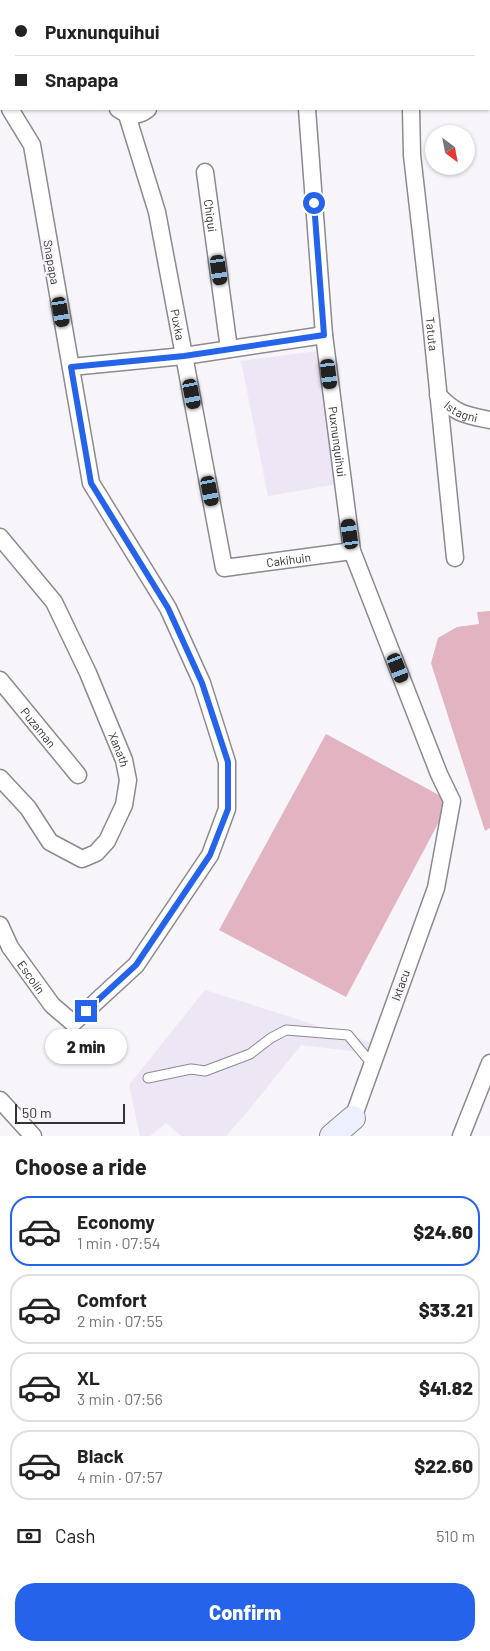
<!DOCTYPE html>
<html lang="en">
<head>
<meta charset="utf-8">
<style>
  :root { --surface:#fff; --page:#f2f2f2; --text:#222; --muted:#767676; --line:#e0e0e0; --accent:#2563eb }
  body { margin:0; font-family:Barlow,sans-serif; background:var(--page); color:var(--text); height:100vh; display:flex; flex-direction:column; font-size:19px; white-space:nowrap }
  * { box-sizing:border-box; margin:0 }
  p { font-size:16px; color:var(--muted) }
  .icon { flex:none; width:28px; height:28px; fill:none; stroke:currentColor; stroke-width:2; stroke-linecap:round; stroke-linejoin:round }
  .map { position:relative; height:1136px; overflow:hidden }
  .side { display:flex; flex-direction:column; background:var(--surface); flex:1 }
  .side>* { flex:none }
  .banner { position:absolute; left:0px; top:0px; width:490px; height:110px; box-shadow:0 1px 4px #0004; display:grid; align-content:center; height:110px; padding:0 15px; background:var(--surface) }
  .needle { width:32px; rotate:148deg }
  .buttons { position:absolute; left:425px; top:125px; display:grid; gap:10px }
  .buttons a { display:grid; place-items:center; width:50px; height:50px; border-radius:50%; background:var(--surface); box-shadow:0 1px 4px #0004; font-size:25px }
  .scale { position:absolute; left:15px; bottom:12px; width:110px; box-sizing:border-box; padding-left:5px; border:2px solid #333234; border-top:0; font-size:14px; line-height:18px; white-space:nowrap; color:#333234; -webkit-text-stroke:4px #f7f4fa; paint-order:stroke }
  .end { position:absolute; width:22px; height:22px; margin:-11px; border:6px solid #2563eb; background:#fff; box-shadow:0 0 0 2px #fff }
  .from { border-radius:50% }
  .bubble { position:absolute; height:35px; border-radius:18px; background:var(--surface); box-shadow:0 1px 4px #0004; font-size:16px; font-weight:800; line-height:35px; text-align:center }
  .car { position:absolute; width:15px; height:30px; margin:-15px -8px; border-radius:6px; box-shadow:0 0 4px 1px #0007; background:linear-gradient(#222 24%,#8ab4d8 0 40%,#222 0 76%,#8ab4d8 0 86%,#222 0) }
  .banner b { display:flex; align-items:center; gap:18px; height:48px; font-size:19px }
  .banner b+b { border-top:1px solid var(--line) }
  .banner i { width:12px; height:12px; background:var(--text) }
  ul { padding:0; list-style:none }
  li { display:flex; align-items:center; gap:15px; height:70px; margin:0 10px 8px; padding:0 5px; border:2px solid var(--line); border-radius:20px }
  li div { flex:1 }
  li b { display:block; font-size:19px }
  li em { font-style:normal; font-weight:800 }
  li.active { border-color:var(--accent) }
  li>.icon { width:45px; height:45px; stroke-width:1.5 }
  h2 { padding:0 15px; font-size:22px; line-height:60px }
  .pay { display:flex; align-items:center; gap:12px; height:55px; padding:0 15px; font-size:19px }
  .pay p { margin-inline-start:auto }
  .primary-button { display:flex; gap:10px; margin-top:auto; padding:10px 15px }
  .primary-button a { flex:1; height:58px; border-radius:20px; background:var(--accent); color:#fff; font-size:20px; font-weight:800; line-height:58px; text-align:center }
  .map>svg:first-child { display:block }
  .built { fill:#ede6f4 }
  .green { fill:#e2b3c0 }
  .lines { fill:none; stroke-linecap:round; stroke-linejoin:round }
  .lane-casing { stroke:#8c898f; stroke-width:11 }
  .street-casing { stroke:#8c898f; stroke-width:19 }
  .secondary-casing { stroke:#8c898f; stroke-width:26 }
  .lane { stroke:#fff; stroke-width:9 }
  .street { stroke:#fff; stroke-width:16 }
  .secondary { stroke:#edeefe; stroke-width:24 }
  .route { stroke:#2563eb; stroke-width:6 }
  .labels { text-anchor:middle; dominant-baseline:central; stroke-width:4.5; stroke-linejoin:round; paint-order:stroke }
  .street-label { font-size:12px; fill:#333234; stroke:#f7f4fa }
</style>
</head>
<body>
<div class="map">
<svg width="490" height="1136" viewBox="0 0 490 1136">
  <rect width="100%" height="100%" fill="#f7f4fa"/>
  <!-- built -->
  <path class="built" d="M318,351L337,484L268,496L241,361Z
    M205,990L379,1045L377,1054L301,1045L248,1111L226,1136H181L166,1123L150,1136H140L129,1085Z"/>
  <!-- green -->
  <path class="green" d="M490,611V828L485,831L431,663L438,638L457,627L479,624L477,612Z
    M326,734L450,801L346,997L219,930Z"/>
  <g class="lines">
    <!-- lane casing -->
    <g class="lane-casing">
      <path id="lane" d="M148,1078L191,1069L205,1071L250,1054L271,1038L286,1030L348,1035L371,1063"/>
    </g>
    <!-- street casing -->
    <g class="street-casing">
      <g id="street">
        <path d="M43,0L44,1"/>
        <path d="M333,0V1"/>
        <path d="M410,0V1"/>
        <path d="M140,1L141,0"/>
        <path d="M202,1V0"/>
        <path d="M489,24H490"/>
        <path d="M0,91L1,93"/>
        <path d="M118,109C128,116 138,117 148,109"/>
        <path id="s1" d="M307,109L324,335L352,551L439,774L452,801L436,888L353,1118"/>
        <path id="s2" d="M411,109L412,155L431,321L455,558"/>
        <path id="s3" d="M127,115L157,212L224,568L352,551"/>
        <path id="s4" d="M205,172L229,349"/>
        <path d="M71,367L184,356L324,335"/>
        <path id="s5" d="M438,395C456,414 465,415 490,420"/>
        <path id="s6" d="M0,537L54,602L88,673L124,760L128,780L124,805L107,841L96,853L82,859L50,842L28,808L0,778"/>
        <path id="s7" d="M0,680L78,775"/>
        <path id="s8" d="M0,925L10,947L52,1005L73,1023L136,965L210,855L227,809V762L202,683L168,608L91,483L32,145L10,109"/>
        <path d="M0,1100L33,1136"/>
        <path d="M461,1136L490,1063"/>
      </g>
    </g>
    <!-- secondary casing -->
    <g class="secondary-casing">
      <path id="secondary" d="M332,1136L353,1118"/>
    </g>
    <!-- lane -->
    <use href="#lane" class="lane"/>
    <!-- street -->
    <use href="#street" class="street"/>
    <!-- secondary -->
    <use href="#secondary" class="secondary"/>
  </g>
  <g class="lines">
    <!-- route -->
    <path class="route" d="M86,1011L136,965L210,855L228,809V762L202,683L168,608L91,483L71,367L184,356L324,335L314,203"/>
  </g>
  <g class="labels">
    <!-- street labels -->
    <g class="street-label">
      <text stroke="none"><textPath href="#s4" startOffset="44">Chiqui</textPath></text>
      <text transform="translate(52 262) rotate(80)">Snapapa</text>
      <text stroke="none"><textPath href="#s3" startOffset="216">Puxka</textPath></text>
      <text stroke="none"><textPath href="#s2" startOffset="226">Tatuta</textPath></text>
      <text stroke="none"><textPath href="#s5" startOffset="29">Istagni</textPath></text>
      <text stroke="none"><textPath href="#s1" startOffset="334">Puxnunquihui</textPath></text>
      <text stroke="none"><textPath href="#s3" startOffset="529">Cakihuin</textPath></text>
      <text stroke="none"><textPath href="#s7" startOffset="61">Puzaman</textPath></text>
      <text stroke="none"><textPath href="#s6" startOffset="246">Xanath</textPath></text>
      <text stroke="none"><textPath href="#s8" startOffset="61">Escolín</textPath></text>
      <text transform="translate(400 985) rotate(-70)">Ixtacu</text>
    </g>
  </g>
</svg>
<div class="buttons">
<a><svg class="needle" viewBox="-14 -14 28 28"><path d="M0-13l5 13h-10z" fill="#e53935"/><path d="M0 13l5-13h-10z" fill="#767676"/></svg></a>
</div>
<div class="scale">50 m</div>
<i class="end from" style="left:314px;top:203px"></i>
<i class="end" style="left:86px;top:1011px"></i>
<div class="bubble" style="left:45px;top:1029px;width:82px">2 min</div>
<i class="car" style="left:219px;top:270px;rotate:172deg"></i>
<i class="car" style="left:61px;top:312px;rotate:170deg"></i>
<i class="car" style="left:329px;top:374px;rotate:173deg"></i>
<i class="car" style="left:192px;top:394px;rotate:169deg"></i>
<i class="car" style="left:210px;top:491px;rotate:169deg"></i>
<i class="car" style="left:350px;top:534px;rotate:352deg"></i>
<i class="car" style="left:398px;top:668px;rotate:158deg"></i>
<div class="banner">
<b><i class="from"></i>Puxnunquihui</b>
<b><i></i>Snapapa</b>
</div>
</div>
<section class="side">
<h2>Choose a ride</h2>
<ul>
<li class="active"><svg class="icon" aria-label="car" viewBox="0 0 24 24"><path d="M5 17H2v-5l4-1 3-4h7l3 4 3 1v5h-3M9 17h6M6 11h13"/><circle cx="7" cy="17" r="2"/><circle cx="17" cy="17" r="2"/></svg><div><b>Economy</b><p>1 min · 07:54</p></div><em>$24.60</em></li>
<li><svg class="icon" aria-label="car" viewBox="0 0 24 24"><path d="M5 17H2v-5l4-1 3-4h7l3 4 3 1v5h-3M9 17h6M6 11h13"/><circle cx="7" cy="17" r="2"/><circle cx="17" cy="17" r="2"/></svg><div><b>Comfort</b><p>2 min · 07:55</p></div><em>$33.21</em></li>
<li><svg class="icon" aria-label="car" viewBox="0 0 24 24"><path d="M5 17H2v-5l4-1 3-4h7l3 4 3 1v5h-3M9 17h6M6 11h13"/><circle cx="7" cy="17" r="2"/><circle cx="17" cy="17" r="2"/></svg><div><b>XL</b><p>3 min · 07:56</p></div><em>$41.82</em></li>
<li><svg class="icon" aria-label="car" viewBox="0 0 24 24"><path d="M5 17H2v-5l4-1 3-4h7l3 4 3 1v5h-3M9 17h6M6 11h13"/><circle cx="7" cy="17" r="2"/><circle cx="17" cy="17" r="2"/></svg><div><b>Black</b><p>4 min · 07:57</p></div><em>$22.60</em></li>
</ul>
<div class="pay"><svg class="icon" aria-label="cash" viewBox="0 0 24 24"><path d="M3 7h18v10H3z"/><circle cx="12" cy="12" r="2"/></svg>Cash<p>510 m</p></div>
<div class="primary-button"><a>Confirm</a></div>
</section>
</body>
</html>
